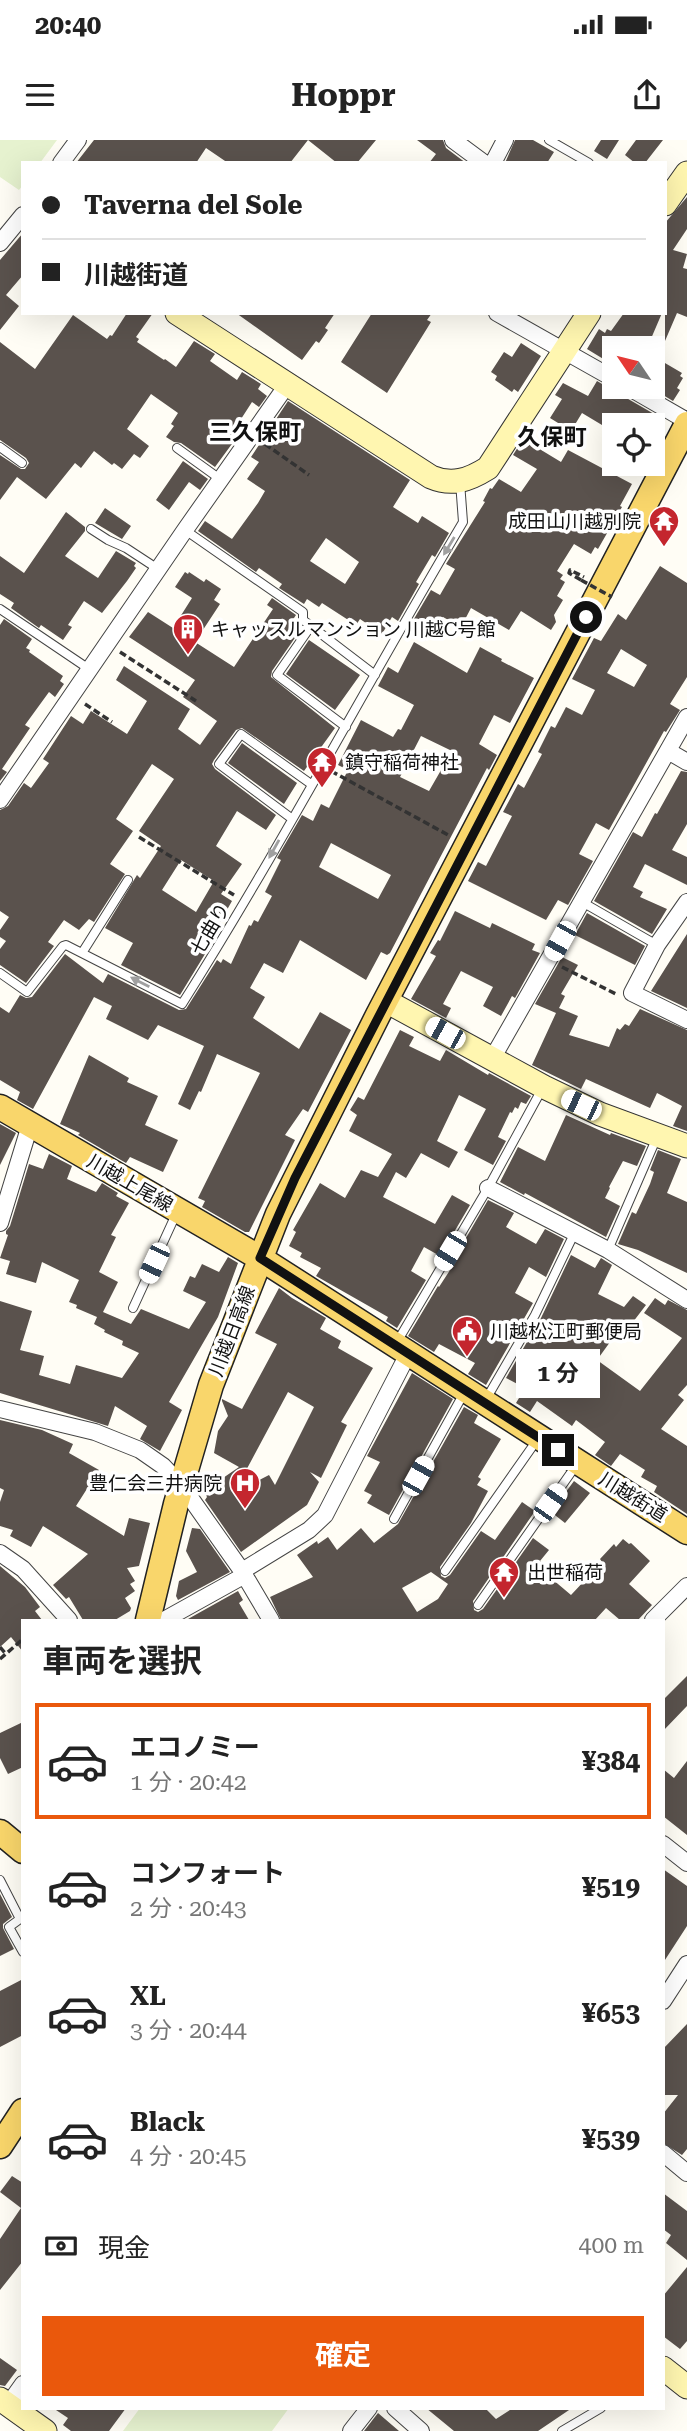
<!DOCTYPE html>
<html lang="ja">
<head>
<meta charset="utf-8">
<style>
  :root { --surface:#fff; --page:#f6f6f6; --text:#222; --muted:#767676; --line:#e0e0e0; --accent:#ea580c }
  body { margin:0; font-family:"Roboto Serif","Noto Sans JP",serif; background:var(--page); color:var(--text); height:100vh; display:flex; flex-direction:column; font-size:26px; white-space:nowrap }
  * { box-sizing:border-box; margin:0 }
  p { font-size:23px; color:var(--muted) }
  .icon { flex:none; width:38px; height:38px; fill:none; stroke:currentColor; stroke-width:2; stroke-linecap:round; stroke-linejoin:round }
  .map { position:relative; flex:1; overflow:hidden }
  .sheet { position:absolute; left:21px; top:1479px; width:644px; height:791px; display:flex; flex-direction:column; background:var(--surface); border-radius:0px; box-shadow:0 7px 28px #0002 }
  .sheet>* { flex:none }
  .top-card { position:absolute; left:21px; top:21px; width:646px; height:154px; border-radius:0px; box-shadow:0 7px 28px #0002; display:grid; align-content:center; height:154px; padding:0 21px; background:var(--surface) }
  .needle { width:46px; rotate:305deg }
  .buttons { position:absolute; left:602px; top:196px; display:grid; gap:14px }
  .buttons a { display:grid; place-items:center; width:63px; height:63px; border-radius:0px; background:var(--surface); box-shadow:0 7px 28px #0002; font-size:35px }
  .end { position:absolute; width:32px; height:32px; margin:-16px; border:9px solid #111; background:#fff; box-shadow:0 0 0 4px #fff }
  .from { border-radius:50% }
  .bubble { position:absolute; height:49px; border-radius:0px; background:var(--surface); box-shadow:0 7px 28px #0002; font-size:23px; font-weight:700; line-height:49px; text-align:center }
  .car { position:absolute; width:21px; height:42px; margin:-21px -10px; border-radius:9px; box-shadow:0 0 5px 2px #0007; background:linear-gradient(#fff 24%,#345 0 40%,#fff 0 76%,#345 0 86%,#fff 0) }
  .top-card b { display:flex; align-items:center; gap:24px; height:66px; font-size:26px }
  .top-card b+b { border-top:2px solid var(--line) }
  .top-card i { width:18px; height:18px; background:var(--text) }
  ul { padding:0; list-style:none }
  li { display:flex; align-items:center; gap:21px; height:116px; margin:0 14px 10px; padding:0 7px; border:4px solid transparent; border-radius:0px }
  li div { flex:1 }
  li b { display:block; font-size:26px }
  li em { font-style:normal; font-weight:700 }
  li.current { border-color:var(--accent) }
  li>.icon { width:63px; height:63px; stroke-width:1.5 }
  h2 { padding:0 21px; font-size:32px; line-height:84px }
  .pay { display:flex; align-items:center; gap:18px; height:77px; padding:0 21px; font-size:26px }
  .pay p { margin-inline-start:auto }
  .button { display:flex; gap:14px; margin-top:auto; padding:14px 21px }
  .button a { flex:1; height:80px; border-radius:0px; background:var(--accent); color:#fff; font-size:28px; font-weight:700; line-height:80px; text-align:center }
  .status { display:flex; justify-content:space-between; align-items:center; height:49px; padding:0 35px; background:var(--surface); direction:ltr }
  .status svg { height:19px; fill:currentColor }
  header { display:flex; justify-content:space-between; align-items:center; height:91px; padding:0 21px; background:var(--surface); font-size:32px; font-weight:700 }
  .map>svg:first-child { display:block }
  .pitch { fill:#e6f2cf }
  .building { fill:#5a524d; fill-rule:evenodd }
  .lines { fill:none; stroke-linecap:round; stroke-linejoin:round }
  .lane-casing { stroke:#444; stroke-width:10 }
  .street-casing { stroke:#444; stroke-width:18 }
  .secondary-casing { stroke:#333; stroke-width:25 }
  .primary-casing { stroke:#222; stroke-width:27 }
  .path { stroke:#333; stroke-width:3.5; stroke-dasharray:7 3.5; stroke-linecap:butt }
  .lane { stroke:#fff; stroke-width:8 }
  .street { stroke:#fff; stroke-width:16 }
  .secondary { stroke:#fff6b0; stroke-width:23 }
  .primary { stroke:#f9d66b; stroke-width:24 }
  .path-bridge { stroke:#333; stroke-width:3.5; stroke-dasharray:7 3.5; stroke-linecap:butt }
  .oneway { fill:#a0a0a0 }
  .route { stroke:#111; stroke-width:9 }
  .labels { text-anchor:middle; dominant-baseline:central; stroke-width:7; stroke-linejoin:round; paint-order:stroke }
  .poi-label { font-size:19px; fill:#111; stroke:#fff; text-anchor:start }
  .street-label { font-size:19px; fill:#111; stroke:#fff }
  .quarter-label { font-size:23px; font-weight:bold; fill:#111; stroke:#fff }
</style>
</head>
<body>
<div class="status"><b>20:40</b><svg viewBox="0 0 49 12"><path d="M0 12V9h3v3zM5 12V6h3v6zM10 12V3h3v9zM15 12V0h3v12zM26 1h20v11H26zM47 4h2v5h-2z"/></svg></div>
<header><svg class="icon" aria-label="menu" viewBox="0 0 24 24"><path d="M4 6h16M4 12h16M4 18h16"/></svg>Hoppr<svg class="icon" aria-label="share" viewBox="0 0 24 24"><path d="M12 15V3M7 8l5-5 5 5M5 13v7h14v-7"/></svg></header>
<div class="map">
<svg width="687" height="2291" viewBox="0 0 687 2291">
  <rect width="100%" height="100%" fill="#fffdf5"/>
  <!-- pitch -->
  <path class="pitch" d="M0,0H57L40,23H23V45L19,50L0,37Z
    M140,2268H289L272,2291H123Z"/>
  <!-- building -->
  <path class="building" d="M94,0H308L290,23H228L206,8L196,23H76Z
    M308,0H376L357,23H337Z
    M417,0H443L446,8L466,23H429L436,14Z
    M515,0H533L554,12L547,23H505Z
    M601,0H619L607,19L594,11Z
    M636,0H663L645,23H635L625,15Z
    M687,57V89L673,110L687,114L683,128L687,129V177L677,173L665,201V83Z
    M23,93V135L6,155L19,166L0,190V120Z
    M127,173H153L136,197L139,199L137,202L164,220L165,219L176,227L194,201L215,214L210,221L237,240L242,232L261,244L258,249L267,256L259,267L252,262L232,293L237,297L215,327L181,303L174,302L166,297L174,286L171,284L178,273L151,254L127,289L149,306L140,318L134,314L122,329L114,323L112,325L94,311L81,328L75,323L46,359L17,337L0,360V315L21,329H25L29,323L26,318L0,300V202L35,229L73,175L107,199L110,195L112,196Z
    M236,173H335L325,188L328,190L319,203L316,201L302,220Z
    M372,173H432L427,180L431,182L387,253L341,222Z
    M624,173H662L647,208H612L605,220L587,209L599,189L605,193L607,189L611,191Z
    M521,203L541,216L518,252L514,249L512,252L495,240L497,236L491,232L504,212L512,217Z
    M653,216L682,233L680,236L683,238L677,248L680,250L673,261L653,249Z
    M597,241L609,248L618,249L623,256L661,278L653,294V285H614L612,291L582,273L571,291L550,278L562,259L555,255L563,243L588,256Z
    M288,261L410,340L393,367L418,383L422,376L449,393L435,417L432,415L416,442L419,444L398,481L392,477L382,494L360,479L356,485L322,463L319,467L307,459L304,464L279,448L282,444L259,428L256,432L198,391L205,381L232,399L258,363L265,351L247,339L259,322L251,317ZM326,398L359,422L345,444L310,421Z
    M523,299L561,322L568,310L632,344L620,366L622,367L598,409L595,407L591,414L574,404L557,431L563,435L560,439L565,442L557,456L563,460L554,475L556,482L551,490L521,471L509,490L471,468L461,487L443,477L426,501L408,489L431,450L440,455L455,429L446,424L485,362L483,361L490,348L492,349L499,339L521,352L537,329L513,315Z
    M183,321L208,339L200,350L189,342L169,370L156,360Z
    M105,368L131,386L122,399L95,383Z
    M66,372L85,387V391L65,416L98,438L116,411L136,423L134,426L136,428L127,441L102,473L84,461L68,485L72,487L63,500L41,485L39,488L11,468L14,463L0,454V416L24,433Z
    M660,426L687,443V537L670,564L680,570L666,592L664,591L609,690L596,683L579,714L593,721L568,765L558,760L546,780L468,741L478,722L486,726L512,676L503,672L518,644L524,648L542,614L538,612L551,586L555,588L566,567L582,575L595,550L572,539L594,498L601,501L618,474L626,480ZM621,509L647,525L634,547L607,533Z
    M185,432L188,434L189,432L204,442L206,439L221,449L214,460L220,464L195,502L234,527L273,469L267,465L272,458L296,475L292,481L295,483L292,487L299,492L272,531L271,537L335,588L304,631L242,588L236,590L214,620L212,624L215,629L276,675L266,690L237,671L216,706L242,724L221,754L232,761L220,782L213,778L195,809L205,814L180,855L121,825L133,803L105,788L137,735L140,738L161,706L139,691L174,639L152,624L116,679L133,691L110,724L125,734L94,782L89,779L79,790L64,780L48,802L54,806L26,843L0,825V809L6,801L0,797V790L9,777L0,771V670L8,666L24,643L31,648L49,623L43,619L71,576L83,584L91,571L127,594L147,561L116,540L124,526L190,569L178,589L200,605L217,581L183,557L195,540L129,497L148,472L173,488L192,458L175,447ZM181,720L214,741L196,772L162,750Z
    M4,479L32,499L26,508L30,510L29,512L63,536L60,541L64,544L55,557L49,552L25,585L30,588L2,629L7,632L0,641V485Z
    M309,500L360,535L335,570L286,534Z
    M414,502L467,533L480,507L502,519L501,521L534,538L510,583L494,575L479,604L497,615L489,630L487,628L390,813L387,815L381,812L366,840L300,800L283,833L264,823L250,848L265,857L253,878L299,909L320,872L351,890L308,972L303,969L285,995L295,1000L249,1092H245L202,1067L205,1061L198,1058L260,933L217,914L201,952L199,951L190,970L178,964L204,906L158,885L148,900L106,879L112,866L94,857L33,969L17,960L20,952L0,940V867L9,873L20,855L26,858L32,857L65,814L103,843L108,834L179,870L186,869L217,820L221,823L223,819L231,824L249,785L251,786L254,780L258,782L272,756L265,752L281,720L277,718L302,675L313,681L321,664L329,668L348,630L338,625L361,580L393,597L398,589L401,590L414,565L378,546L388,527L398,533ZM421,596L452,611L429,651L400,637ZM331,703L391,735L378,759L319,727Z
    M242,603L297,643L284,664L228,623Z
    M681,631L687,632V684L672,710L687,717V745L645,724L633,747L643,752L640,757L667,769L652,794L594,761L633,692L642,697L655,673L657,674Z
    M455,771L490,788L492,783L535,804L532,810L540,813L515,858L512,856L501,876L483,866L493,847L461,831L443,864L451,868L446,878L411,859L436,816L430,813L438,800L440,801Z
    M587,773L645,806L635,825L575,795Z
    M687,794V868L651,851Z
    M562,817L578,825L561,854L565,856L559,868L578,876L569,895L609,907L617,888L620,890L625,884L629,886L640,869L687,890V991L673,986L682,966L657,953L650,968L586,939L581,949L532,925L556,873L535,864Z
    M400,890L414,897L409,906L440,921L446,910L488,935L489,933L531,956L526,964L521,962L518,969L515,967L512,973L510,972L498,997L506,1001L493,1025L464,1010L486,969L459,955L437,1001L458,1012L449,1028L421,1013L406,1038L396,1032L383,1057L435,1084L452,1055L470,1065L440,1116L424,1107L411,1131L426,1140L397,1188L386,1181L388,1177L316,1136L321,1128L300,1117L302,1113L289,1106L296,1092L293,1090L320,1043L345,1058L361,1030L378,1037L392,1014L349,991L357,975L350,970L358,957L364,960Z
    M89,915L129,938L127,942L158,956L145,985L178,1000L163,1032L130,1017L126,1023L78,995L80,993L60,984Z
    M566,975L610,995L611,993L646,1006L637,1026L623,1021L609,1047L610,1048L605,1058L620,1066L606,1097L525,1053L524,1055L500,1042L518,1007L545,1021Z
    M0,984L16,993L0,1025Z
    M658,1010L681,1019L667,1053L687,1062V1133L638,1110L618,1104L632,1072L636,1074L650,1044L654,1032L650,1030Z
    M49,1014L72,1026L67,1039L96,1052L102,1043L118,1053L116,1056L129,1063L111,1095L116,1097L99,1132L118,1142L103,1172L131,1184L141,1169L189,1189L206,1162L183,1151L190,1136L195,1138L202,1124L219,1132L228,1117L238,1123L218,1177L169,1262L182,1270L160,1311L140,1299L147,1286L115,1266L108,1286L0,1253V1161L32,1171L20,1210L44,1216L39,1235L70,1244L76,1225L122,1238L139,1213L122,1205L123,1201L104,1192L105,1190L94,1184L97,1177L76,1168L77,1165L69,1162L79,1140L42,1122L36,1143L6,1134L10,1121L0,1118L8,1095L6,1094V1091L10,1086L29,1024L43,1029Z
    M488,1060L514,1073L506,1087L536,1104L545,1089L564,1099L546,1137L529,1127L515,1153L533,1163L486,1245L468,1234L475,1223L439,1204L434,1212L408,1196L438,1146L439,1147L454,1124L452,1122Z
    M571,1115L595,1128L601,1118L612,1125L598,1154L624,1167L633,1156L646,1165L623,1195L618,1191L597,1220L640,1251L682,1198L644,1173L655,1158L665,1165L668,1160L687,1170V1245L678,1255L684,1260L661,1289L687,1306V1374L654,1352L657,1346L641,1337L645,1330L620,1314L611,1326L595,1315L605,1302L576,1280L572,1286L537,1261L530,1272L516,1263L525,1248L506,1238L541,1178Z
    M279,1148L292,1158L326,1178L320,1189L341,1201L338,1208L373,1228L341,1282L347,1285L321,1338L310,1332L319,1342L307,1365L241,1412L205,1360L207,1357L204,1351L239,1327L214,1313L218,1291L228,1276L222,1261V1259L242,1269L277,1204L255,1193ZM288,1252L314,1267L275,1345L269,1335L234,1353Z
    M412,1233L453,1259L389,1375L367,1363L372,1355L364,1351L380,1322L367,1316Z
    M464,1267L478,1275L474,1283L501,1299L478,1337L481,1339L477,1345L488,1351L471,1383L440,1427L441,1436L445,1438L450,1435L481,1391L495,1400L522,1362L535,1371L473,1461L474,1470L478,1472L483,1469L533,1398L549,1410L540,1421L550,1428L545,1433L571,1455L602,1422L600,1419L614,1404L616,1407L623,1399L629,1404L631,1403L650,1421L629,1444L652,1465L638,1480H620L606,1468L595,1480H281L270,1457L313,1437L297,1415L317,1401L318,1404L328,1397L337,1410L361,1388L374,1403L398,1384ZM431,1432L448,1444L438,1459L417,1472L402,1448Z
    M0,1280L42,1290L73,1304L69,1313L99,1330L76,1366L124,1396L129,1378L150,1383L139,1426L127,1428L135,1441L130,1444L135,1451L125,1458L131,1468L130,1471L115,1480H83L69,1457L66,1459L53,1445L88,1414L43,1386L31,1407L10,1396L13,1390L0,1386V1362L4,1350L0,1348Z
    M574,1341L590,1353L565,1383L551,1372Z
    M192,1388L200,1389L230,1432L178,1460L176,1456L179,1441L197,1432L186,1411Z
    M0,1426L25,1447L40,1467L35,1471L42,1480H23V1512L11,1497L0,1507Z
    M238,1451L243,1460L239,1463L249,1480H189L188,1479Z
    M687,1536V1566L663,1591V1560Z
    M23,1582V1627L8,1634L0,1618V1593Z
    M687,1621V1695L663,1676V1629L674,1638Z
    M663,1729L687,1746V1786L663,1823Z
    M0,1754L12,1777L3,1784V1788L14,1809L0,1816Z
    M23,1839V1895L0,1907V1851Z
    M687,1884V2009L682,2015L663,2003V1974L678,1955H663V1909Z
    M12,2036L23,2043V2121L0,2150V2099L21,2068L0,2052Z
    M663,2053L687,2071V2120L666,2103L671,2095L663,2089Z
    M687,2127V2201L680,2209L663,2196V2156Z
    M0,2218L17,2230L5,2246L0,2245Z
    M53,2268H126L109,2291H71L63,2285L68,2278Z
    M426,2268H485L496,2279L513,2268H572L538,2291H454Z
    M378,2273L399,2291H364Z"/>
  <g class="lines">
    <!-- lane casing -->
    <g class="lane-casing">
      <path id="lane" d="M549,0L589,23
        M0,307L22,323
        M177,308L220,339
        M91,389L108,400L126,408L158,429
        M185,390L303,472V480L375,535
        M0,469L89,529
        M311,486L277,535L346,587
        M291,678L219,624L241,594L311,644
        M582,762L657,805
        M82,813L128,740
        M0,833L27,852L63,806L66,805L182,864C281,707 368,542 463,382L460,342
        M608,1110L657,997
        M133,1168L177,1072
        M397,1202L488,1048L542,949
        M485,1261L535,1175L574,1094
        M394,1379L464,1253
        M445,1431L537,1300
        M478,1465L577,1324
        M0,1740L20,1779L9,1787L23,1812
        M562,2291L601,2268"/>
    </g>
    <!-- street casing -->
    <g class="street-casing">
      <path id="street" d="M453,0L484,23
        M61,23L78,0
        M493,23L505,0
        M0,103L23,75
        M497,173L614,239
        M628,247L687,281
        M668,611L687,622
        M0,660L185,390L287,245
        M687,762L657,805L632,853L687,880
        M492,919L687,577
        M488,1048L608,1110L687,1160
        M0,1083L30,985
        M0,1269L95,1292L140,1310L163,1326L182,1346L242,1431L271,1480
        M0,1413L23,1429L69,1480
        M242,1431L309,1390L325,1375L408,1214
        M164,1480L245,1435
        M653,1480L687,1446
        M663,1704L687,1723
        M663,1861L687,1824
        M663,2013L687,2033
        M8,2265L23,2244
        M395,2268L421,2291
        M351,2291L369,2268"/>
    </g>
    <!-- secondary casing -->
    <g class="secondary-casing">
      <path id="secondary" d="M665,64L687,33
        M177,173L431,337C452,346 469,340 488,328L589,173
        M386,861L544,947L600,974L687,1006
        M663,2228L687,2247
        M0,2259L45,2291"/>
    </g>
    <!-- primary casing -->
    <g class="primary-casing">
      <path id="primary" d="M0,967L260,1118L687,1392
        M148,1480L176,1364L211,1245L278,1074L378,875L687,284
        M0,1692L23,1711
        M0,2006L23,1971"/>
    </g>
    <!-- path -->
    <path class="path" d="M265,304L309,335
      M581,440L569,433L570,430L584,437
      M120,512L196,561
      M85,564L112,582
      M331,631L450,696
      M139,697L234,755
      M562,827L618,855
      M0,1507L5,1513
      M0,1519L23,1499"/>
    <!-- lane -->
    <use href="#lane" class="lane"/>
    <!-- street -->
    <use href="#street" class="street"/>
    <!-- secondary -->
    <use href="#secondary" class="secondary"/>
    <!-- primary -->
    <use href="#primary" class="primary"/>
    <!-- path-bridge -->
    <path class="path-bridge" d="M581,440L612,457"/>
  </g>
  <!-- one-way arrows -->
  <defs><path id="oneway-solid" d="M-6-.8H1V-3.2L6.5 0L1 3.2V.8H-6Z" transform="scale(1.75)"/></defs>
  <g class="oneway">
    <use href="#oneway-solid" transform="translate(449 406) rotate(121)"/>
    <use href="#oneway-solid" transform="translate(274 709) rotate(119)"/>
    <use href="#oneway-solid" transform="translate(140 842) rotate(-153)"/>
  </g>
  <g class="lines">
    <!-- route -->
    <path class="route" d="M558,1310L260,1118L295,1038L586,477"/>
  </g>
  <!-- icons -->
  <defs>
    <g id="temple-pin" transform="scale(1.575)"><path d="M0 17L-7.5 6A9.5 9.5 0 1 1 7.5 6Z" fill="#c4262e" stroke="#fff"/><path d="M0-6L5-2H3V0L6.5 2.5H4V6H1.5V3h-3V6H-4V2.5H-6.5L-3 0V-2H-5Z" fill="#fff"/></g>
    <g id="building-pin" transform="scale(1.575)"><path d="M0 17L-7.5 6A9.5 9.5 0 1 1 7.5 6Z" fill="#c4262e" stroke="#fff"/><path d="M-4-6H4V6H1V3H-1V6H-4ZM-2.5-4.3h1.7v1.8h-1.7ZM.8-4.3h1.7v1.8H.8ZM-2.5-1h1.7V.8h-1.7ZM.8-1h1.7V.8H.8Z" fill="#fff"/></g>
    <g id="civic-pin" transform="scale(1.575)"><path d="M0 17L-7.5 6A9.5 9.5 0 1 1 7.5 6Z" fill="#c4262e" stroke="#fff"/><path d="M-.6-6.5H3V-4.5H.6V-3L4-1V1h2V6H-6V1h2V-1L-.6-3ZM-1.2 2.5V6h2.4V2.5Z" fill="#fff"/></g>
    <g id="hospital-pin" transform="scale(1.575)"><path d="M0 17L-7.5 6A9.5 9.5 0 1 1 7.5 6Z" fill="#c4262e" stroke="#fff"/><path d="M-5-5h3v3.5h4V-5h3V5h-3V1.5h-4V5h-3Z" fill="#fff"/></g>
  </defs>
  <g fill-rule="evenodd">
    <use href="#temple-pin" x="664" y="381"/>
    <use href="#building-pin" x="188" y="489"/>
    <use href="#temple-pin" x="322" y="622"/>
    <use href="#civic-pin" x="467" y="1191"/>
    <use href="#hospital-pin" x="245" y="1343"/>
    <use href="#temple-pin" x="504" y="1432"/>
  </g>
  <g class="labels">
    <!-- poi labels -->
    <g class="poi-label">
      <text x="641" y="381" text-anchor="end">成田山川越別院</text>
      <text x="211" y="489">キャッスルマンション 川越C号館</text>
      <text x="345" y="622">鎮守稲荷神社</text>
      <text x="490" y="1191">川越松江町郵便局</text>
      <text x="222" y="1343" text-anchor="end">豊仁会三井病院</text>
      <text x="527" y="1432">出世稲荷</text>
    </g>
    <!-- street labels -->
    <g class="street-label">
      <text transform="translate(210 789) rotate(-59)">七曲り</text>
      <text transform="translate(130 1043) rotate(30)">川越上尾線</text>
      <text transform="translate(232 1191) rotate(-69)">川越日高線</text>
      <text transform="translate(633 1357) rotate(32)">川越街道</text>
    </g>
    <!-- quarter labels -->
    <g class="quarter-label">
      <text x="255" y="292">三久保町</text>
      <text x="552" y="297">久保町</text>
    </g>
  </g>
</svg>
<div class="buttons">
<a><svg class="needle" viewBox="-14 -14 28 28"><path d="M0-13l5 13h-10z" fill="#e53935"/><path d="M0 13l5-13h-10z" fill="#767676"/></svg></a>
<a><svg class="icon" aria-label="locate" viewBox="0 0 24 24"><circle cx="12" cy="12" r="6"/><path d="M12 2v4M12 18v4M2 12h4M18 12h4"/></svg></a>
</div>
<i class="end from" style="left:586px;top:477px"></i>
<i class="end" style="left:558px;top:1310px"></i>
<div class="bubble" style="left:516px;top:1209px;width:84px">1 分</div>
<i class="car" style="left:560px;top:801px;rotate:209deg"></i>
<i class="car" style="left:445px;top:893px;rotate:299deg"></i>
<i class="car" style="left:581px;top:965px;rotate:295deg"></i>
<i class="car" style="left:450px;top:1111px;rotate:211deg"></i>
<i class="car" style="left:154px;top:1123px;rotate:205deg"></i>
<i class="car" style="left:418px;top:1336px;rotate:29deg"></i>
<i class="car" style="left:550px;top:1363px;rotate:35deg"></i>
<div class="top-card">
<b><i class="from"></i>Taverna del Sole</b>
<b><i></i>川越街道</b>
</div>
<section class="sheet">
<h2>車両を選択</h2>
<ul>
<li class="current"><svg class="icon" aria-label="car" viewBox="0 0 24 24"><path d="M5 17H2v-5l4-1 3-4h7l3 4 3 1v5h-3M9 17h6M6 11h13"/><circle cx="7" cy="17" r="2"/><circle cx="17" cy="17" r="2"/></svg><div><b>エコノミー</b><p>1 分 · 20:42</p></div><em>¥384</em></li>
<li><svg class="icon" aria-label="car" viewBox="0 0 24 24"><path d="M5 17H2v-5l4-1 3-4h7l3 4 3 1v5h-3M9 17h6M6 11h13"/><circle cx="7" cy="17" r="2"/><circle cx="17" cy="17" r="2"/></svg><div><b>コンフォート</b><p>2 分 · 20:43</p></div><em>¥519</em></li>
<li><svg class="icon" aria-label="car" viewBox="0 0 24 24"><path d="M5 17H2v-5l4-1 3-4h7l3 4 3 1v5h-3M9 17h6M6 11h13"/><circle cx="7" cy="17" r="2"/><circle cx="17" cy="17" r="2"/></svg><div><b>XL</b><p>3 分 · 20:44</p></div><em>¥653</em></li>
<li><svg class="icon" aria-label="car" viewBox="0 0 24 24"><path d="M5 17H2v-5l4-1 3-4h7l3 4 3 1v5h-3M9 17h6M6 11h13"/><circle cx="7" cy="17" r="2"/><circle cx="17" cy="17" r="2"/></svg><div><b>Black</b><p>4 分 · 20:45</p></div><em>¥539</em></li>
</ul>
<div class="pay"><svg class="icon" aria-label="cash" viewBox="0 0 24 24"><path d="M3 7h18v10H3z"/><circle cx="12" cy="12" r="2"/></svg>現金<p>400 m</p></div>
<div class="button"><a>確定</a></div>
</section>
</div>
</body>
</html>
